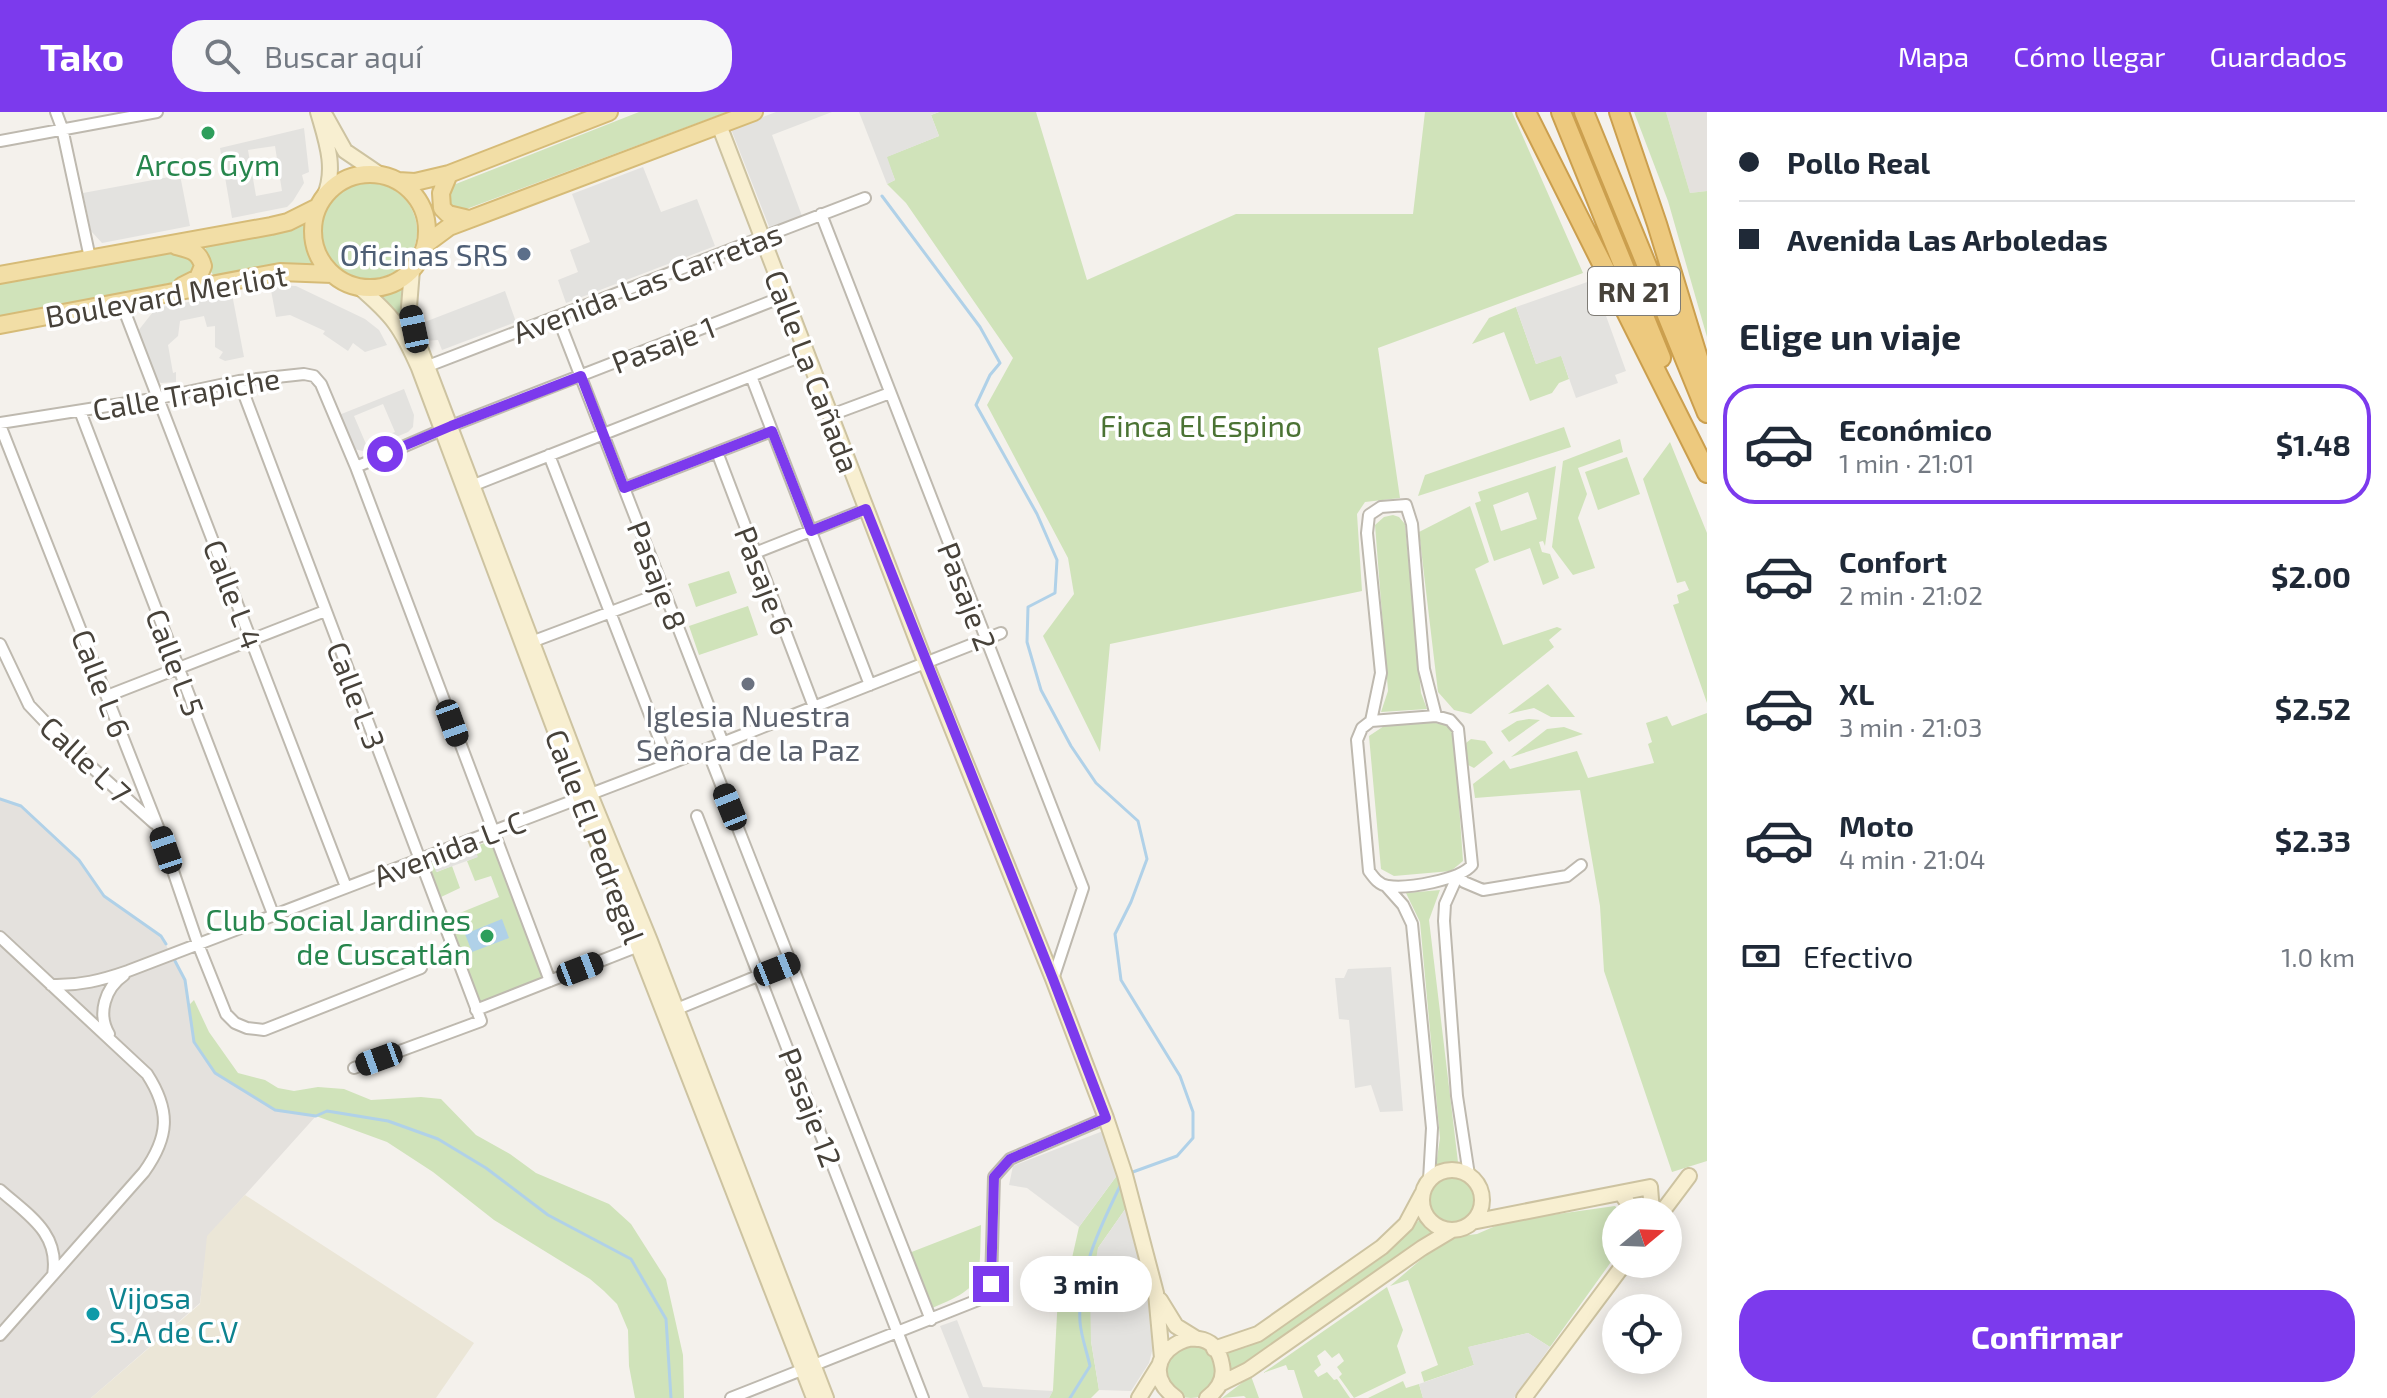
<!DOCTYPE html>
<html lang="es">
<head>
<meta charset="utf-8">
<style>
  :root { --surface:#fff; --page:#f6f6f7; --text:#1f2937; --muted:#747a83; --line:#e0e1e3; --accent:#7c3aed }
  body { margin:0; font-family:"Exo 2",sans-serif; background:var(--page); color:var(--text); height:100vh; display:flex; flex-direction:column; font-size:30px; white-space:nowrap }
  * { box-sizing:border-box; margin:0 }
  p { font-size:26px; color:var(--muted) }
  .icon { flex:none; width:44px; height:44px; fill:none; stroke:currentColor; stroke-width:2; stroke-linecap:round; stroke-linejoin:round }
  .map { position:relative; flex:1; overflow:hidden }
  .details { display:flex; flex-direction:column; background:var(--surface); width:680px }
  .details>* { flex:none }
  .banner { display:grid; align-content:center; height:176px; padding:0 32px; background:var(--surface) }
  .needle { width:52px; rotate:71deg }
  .tools { position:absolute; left:1602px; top:1086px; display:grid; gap:16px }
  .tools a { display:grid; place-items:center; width:80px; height:80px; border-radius:50%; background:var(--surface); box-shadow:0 4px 20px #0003; font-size:40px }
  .end { position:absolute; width:36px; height:36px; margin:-18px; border:10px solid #7c3aed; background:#fff; box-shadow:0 0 0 4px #fff }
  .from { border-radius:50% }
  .bubble { position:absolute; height:56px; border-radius:28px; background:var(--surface); box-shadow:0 4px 20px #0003; font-size:26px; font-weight:700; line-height:56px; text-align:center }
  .car { position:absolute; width:24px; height:48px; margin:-24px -12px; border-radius:10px; box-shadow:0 0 6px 2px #0007; background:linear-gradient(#222 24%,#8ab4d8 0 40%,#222 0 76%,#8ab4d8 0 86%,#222 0) }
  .banner b { display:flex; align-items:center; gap:28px; height:76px; font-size:30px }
  .banner b+b { border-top:2px solid var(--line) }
  .banner i { width:20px; height:20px; background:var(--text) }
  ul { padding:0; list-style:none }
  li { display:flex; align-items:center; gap:24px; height:120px; margin:0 16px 12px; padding:0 16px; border:4px solid transparent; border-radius:32px }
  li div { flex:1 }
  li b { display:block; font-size:30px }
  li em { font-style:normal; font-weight:700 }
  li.current { border-color:var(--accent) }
  li>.icon { width:72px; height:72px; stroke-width:1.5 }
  h2 { padding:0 32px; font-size:36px; line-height:96px }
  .pay { display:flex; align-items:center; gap:20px; height:88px; padding:0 32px; font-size:30px }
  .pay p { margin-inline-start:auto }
  .primary-button { display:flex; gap:16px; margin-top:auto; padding:16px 32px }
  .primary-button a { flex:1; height:92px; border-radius:32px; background:var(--accent); color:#fff; font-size:32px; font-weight:700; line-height:92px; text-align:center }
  header { display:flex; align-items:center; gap:48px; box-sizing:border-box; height:112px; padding:0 40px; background:var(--accent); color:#fff }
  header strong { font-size:38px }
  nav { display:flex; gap:44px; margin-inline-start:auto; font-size:28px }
  .search { width:560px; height:72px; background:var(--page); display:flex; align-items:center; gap:20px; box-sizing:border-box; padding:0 28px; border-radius:32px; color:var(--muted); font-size:30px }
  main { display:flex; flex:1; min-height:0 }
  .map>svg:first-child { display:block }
  .industrial { fill:#e4e1dd }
  .education { fill:#ebe6d7 }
  .green { fill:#d0e3ba; fill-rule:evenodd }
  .parking { fill:#e3e2df; fill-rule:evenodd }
  .water { fill:#b0d1e8 }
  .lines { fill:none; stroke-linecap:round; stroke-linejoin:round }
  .stream { stroke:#b0d1e8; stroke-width:3 }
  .street-casing { stroke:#beb9af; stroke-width:14 }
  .secondary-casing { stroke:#cdc3a1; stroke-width:18 }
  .primary-casing { stroke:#d6bb77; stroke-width:20 }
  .highway-casing { stroke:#cb9f4e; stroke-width:22 }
  .street { stroke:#fff; stroke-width:10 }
  .secondary { stroke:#f8efd1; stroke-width:14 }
  .primary { stroke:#f2dea6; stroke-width:16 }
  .highway { stroke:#edc97e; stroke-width:18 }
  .route { stroke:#7c3aed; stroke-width:10 }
  .leisure-dot { fill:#2e9e5b; stroke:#fff; stroke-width:3 }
  .service-dot { fill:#5c6f8a; stroke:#fff; stroke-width:3 }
  .worship-dot { fill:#6b7280; stroke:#fff; stroke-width:3 }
  .culture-dot { fill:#0f9aa8; stroke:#fff; stroke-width:3 }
  .labels { text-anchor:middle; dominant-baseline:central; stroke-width:7; stroke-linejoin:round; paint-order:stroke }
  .shield { fill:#fff; stroke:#7e7b75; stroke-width:2 }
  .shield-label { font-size:28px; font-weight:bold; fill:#47423a }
  .leisure-label { font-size:30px; fill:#27864d; stroke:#fff }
  .service-label { font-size:30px; fill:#4e5e75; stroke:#fff; text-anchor:end }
  .street-label { font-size:30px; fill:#47423a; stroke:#fff }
  .park-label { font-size:30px; fill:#4b7334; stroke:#fff }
  .worship-label { font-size:30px; fill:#5b616d; stroke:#fff }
  .culture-label { font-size:30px; fill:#0d838f; stroke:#fff; text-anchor:start }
</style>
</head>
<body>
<header>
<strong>Tako</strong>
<div class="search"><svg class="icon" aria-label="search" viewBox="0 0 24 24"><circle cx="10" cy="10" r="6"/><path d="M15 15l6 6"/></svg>Buscar aquí</div>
<nav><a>Mapa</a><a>Cómo llegar</a><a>Guardados</a></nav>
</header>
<main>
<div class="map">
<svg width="1707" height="1286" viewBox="0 0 1707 1286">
  <rect width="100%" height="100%" fill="#f4f1ec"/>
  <!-- industrial -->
  <path class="industrial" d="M1666,0H1707V79L1690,81Z
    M0,687L21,694L79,748L104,784L161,824L185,868L194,930L275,998L316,1004L208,1124L200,1191L91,1286H0Z"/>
  <!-- education -->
  <path class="education" d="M245,1083L474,1231L436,1286H91L200,1192L207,1124Z"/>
  <!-- green -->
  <path class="green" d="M639,0H727L453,102L443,77Z
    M939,0H1036L1087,168L1236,102H1413L1425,0H1512L1583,161L1378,236L1400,386L1365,390L1357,402L1362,479L1110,532L1100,640L1043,524L1074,482L1068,446L987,293L1013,246L906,91L887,72L895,68L886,45L939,24L931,3Z
    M1634,0H1666L1690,81L1707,79V225L1668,89Z
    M321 119a48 48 0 1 1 96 0a48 48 0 1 1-96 0Z
    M307,108V132L322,156C289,146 249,160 216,166L211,160L205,134Z
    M182,138L196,142L194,166L0,206V170Z
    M404,174L401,201L405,217L377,186Z
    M1516,195L1536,252L1561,243L1569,267L1559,271L1552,281L1530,289L1504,220L1472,232L1489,206Z
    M1564,315L1571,335L1418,384L1425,363Z
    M1620,327L1623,340L1578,356L1587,382L1578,406L1595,456L1573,463L1552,435L1563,349Z
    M1670,330L1707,421V591L1673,493L1679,491L1677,483L1689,478L1685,469L1677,471L1643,367Z
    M1627,345L1640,382L1598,398L1585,360Z
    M1556,354L1545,434L1543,429L1539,430L1542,440L1550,442L1559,466L1543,473L1530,436L1494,449L1475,391L1481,389L1478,380ZM1528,380L1537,407L1501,419L1493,393Z
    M1470,394L1489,450L1475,457L1503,533L1557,515L1562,517L1549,528L1554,535L1471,602L1454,598L1438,580L1419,420Z
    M1393,403L1399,405L1405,412L1421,581L1427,597L1381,600L1388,579L1375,413L1384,405Z
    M729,459L737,481L696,495L688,472Z
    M748,494L758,523L699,543L689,514Z
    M1548,572L1575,605H1551L1534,596L1508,602Z
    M1707,601V1049L1672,1060L1604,859L1600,794L1580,678L1475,686L1473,672L1504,648L1510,657L1577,639L1588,666L1654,651L1648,632L1652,630L1646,611L1667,604L1672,614Z
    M1529,607L1540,608L1509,630L1501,619L1517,609Z
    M1429,610L1447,613L1454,621L1463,749L1451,759L1394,764L1381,757L1369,624L1384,614Z
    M1564,615L1583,622L1511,645L1547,617Z
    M1471,627L1485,629L1493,641L1474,656L1468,653L1466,631Z
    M492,728L545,865L479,892L425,754L433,750L437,760L452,754L460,776L441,785L450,805L499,785L491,764L475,769L467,749L477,745L474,735Z
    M1440,778L1429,808L1458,1050L1436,1053L1440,1026L1420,810L1406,781Z
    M194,888L209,920L238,961L265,968L278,976L294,979L318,975L344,977L371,988L421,985L441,987L476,1023L510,1042L536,1061L609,1092L631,1112L666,1167L683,1243L684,1286H635L629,1254L628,1218L617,1192L604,1179L590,1167L494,1108L433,1060L387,1030L316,1004L275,998L215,961L194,930L189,893Z
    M1428 1087a25 25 0 1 1 50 0a25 25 0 1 1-50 0Z
    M1118,1062L1126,1096L1098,1136L1091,1229L1099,1278L1091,1286H1049L1053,1278L1060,1146H1072L1079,1115Z
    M1615,1094L1621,1100H1616V1143L1550,1235L1528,1221L1469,1235L1474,1253L1424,1270L1421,1260L1438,1253L1408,1168L1390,1174L1446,1126L1477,1122L1507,1109Z
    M1419,1108L1436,1122L1244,1254L1228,1261L1222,1241L1247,1235L1357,1163L1384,1144Z
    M981,1113C979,1170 985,1174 930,1197L909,1141Z
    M1387,1175L1403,1218L1397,1234L1406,1261L1354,1286L1339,1265L1342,1262L1337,1255L1344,1249L1339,1241L1332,1246L1325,1238L1317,1244L1321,1253L1314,1259L1318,1265L1327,1260L1334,1268L1337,1267L1350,1286H1303L1294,1258H1288L1286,1253L1263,1261Z
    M1164 1259a27 27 0 1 1 54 0a27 27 0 1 1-54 0Z
    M1251,1264L1259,1286H1246L1244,1284L1222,1286Z
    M1403,1269L1406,1276L1419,1272L1423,1286H1368Z"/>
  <!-- parking -->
  <path class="parking" d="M776,0H832L772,23L802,104L770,117L731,17Z
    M859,0H939L931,3L939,24L887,45L895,68L887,72Z
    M304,16L309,60L302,63L304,71L293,89L287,95L232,106L220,36ZM275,34L282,79L256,84L248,38Z
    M643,55L661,100L697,87L715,134L566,191L558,168L578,160L570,138L590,130L572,82Z
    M180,63L190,114L102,131L91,119L83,81Z
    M1593,168L1626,259L1615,263L1618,271L1576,286L1561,244L1536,252L1516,195Z
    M270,173L296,174L365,207L379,218L387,233L365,240L353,231L348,239L323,222L325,219L290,203L276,205Z
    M505,179L516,210L442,238L438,228L423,229L417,213Z
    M232,182L244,245L225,249L219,246L223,240L215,235V214L207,215L204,204L180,209L178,224L168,233L173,261L176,260V270L161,271L157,268L138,219L156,196Z
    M404,277L414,303L413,315L408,320L363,339L354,337L350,333L339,303ZM383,292L395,320L366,332L354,304Z
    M474,735L478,745L436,760L433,750Z
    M1391,855L1403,999L1380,1000L1371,973L1355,976L1349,908L1339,907L1335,866H1344L1348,857Z
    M1103,1019L1118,1062L1079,1115L1027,1076L1009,1073L1013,1054Z
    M1126,1096L1152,1191L1156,1224L1149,1251L1131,1279L1099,1278L1091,1229L1090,1180L1098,1136Z
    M957,1208L983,1275L1053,1279L1049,1286H969L940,1214Z
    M1528,1221L1550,1235L1514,1286H1423L1419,1272L1474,1253L1468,1235Z"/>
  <!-- water -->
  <path class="water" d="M502,807L509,826L472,840L465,822Z"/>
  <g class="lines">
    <!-- stream -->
    <path class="stream" d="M882,84L980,215L1000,251L990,263L976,293L1037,402L1057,448L1055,481L1028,495L1027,530L1041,578L1071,634L1096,671L1138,709L1147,747L1131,790L1115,822L1121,868L1180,964L1193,1000V1026L1177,1044L1130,1061
      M0,687L21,694L79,748L104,784L161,824L166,832
      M175,849L185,868L194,930L215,961L275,998L316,1004L327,999L388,1009L438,1027L486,1056L548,1103L631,1147L666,1207L671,1286
      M1070,1286L1090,1254C1087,1240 1081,1224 1080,1210C1077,1162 1100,1115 1121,1072"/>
    <!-- street casing -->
    <g class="street-casing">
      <path id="street" d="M56,0L62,16L90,146
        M0,29L157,0
        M821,102L1083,776L1053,867
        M121,190L346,775
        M558,206L723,631
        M428,254L865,86
        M751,264L870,573
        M239,269L481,909L354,956
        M80,299L273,802
        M831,303L890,281
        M0,311L159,286L239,269L304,262L314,264L321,272L356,355L550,869
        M0,313L158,715L198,832L226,902L235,911L247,916L264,918L421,856
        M717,340L814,595
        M549,343L669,652
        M356,355L451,314L785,184
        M474,373L807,242
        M624,376L772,319
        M755,441L866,397
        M534,529L664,480
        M0,532L29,593L67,633L154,711
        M107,584L325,499
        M1436,604L1450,608L1458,617L1472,753C1460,768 1407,777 1388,774C1379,773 1374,766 1369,759L1357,628L1362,616L1371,609Z
        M1371,609L1381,561L1367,421L1369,403L1381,395L1406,393L1412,412L1424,557L1436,604
        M707,637L931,1208
        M697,704L923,1286
        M1386,774L1403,793L1412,812L1432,1016L1429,1068
        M0,825L147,962C171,999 169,1025 144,1060L0,1223
        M51,873C79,874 102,868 128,859L669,652L1001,521
        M476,898L641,833
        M672,899L792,850
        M109,922C97,902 105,876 124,863
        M1469,1063L1457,984L1444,809L1445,792L1458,763L1464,770L1483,778L1567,764L1581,753
        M0,1078C28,1103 60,1121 53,1163
        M731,1286L978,1188L991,1172L994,1065L1010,1047L1106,1006"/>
    </g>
    <!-- secondary casing -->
    <g class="secondary-casing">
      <path id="secondary" d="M318,0C326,28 337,57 324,85
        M326,5L345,39L379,62
        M719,13L926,552L1053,867L1106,1006L1125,1063L1156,1181L1162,1246
        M412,158L409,195L420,236L589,680L650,829L826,1286
        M359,175C393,204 401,215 419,256L580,685L814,1286
        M1422 1088a30 30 0 1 1 60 0a30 30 0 1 1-60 0Z
        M1621,1081L1634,1100
        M1662,1100L1689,1064
        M1472,1110L1650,1075L1652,1100
        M1160,1188L1176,1214L1197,1227
        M1214,1237L1258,1222L1382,1135L1406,1112L1422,1082
        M1220,1272L1248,1258L1422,1136L1452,1118
        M1139,1286L1160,1252
        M1176,1286C1122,1247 1212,1194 1222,1253C1225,1267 1218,1278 1207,1286
        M1524,1286L1624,1152"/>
    </g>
    <!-- primary casing -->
    <g class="primary-casing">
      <path id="primary" d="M449,62L441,81L442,96L448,102L469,107
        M313 119a57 57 0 1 1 114 0a57 57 0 1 1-114 0Z
        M398,69L415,70L449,62L609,0
        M426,132L449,115L754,0
        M176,134C191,138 199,139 203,154L198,166L182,174
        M0,163L271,114L288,110L318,95
        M0,213L280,160L332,162"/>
    </g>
    <!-- highway casing -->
    <g class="highway-casing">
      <path id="highway" d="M1526,0L1707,361
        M1561,0L1661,246
        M1584,0L1707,301
        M1619,0L1657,112L1706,272"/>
    </g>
    <!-- street -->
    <use href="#street" class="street"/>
    <!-- secondary -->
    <use href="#secondary" class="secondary"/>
    <!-- primary -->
    <use href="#primary" class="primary"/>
    <!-- highway -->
    <use href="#highway" class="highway"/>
  </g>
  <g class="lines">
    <!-- route -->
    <path class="route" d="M385,342L451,314L581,264L624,376L772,319L811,419L866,397L1053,867L1106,1006L1010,1047L994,1065L991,1172"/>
  </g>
  <!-- markers -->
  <g class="leisure-dot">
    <circle cx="208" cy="21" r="8"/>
    <circle cx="487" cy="824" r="8"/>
  </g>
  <circle class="service-dot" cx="524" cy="142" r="8"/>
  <circle class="worship-dot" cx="748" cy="572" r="8"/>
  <circle class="culture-dot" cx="93" cy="1202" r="8"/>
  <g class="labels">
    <!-- shield labels -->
    <rect class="shield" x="1588" y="155" width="92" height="48" rx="6"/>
    <g class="shield-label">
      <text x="1634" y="179">RN 21</text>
    </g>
    <!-- leisure labels -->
    <g class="leisure-label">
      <text x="208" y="52">Arcos Gym</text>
      <text x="471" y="807" text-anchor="end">Club Social Jardines<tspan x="471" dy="34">de Cuscatlán</tspan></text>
    </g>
    <!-- service labels -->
    <g class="service-label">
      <text x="508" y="142">Oficinas SRS</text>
    </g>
    <!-- street labels -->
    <g class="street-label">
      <text transform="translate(647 170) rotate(-21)">Avenida Las Carretas</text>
      <text transform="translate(166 183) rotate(-10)">Boulevard Merliot</text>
      <text transform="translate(663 232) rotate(-21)">Pasaje 1</text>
      <text transform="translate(813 259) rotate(69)">Calle La Cañada</text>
      <text transform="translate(186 281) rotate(-10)">Calle Trapiche</text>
      <text transform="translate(658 463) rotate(69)">Pasaje 8</text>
      <text transform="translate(765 468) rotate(69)">Pasaje 6</text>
      <text transform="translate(234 482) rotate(69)">Calle L 4</text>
      <text transform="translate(968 484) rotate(69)">Pasaje 2</text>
      <text transform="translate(176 550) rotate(69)">Calle L 5</text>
      <text transform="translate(102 571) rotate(69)">Calle L 6</text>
      <text transform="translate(357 583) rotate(69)">Calle L 3</text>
      <text transform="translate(86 647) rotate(43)">Calle L 7</text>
      <text transform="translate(596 724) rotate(69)">Calle El Pedregal</text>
      <text transform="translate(449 736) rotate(-21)">Avenida L-C</text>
      <text transform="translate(811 995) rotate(69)">Pasaje 12</text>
    </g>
    <!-- park labels -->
    <g class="park-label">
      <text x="1201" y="313">Finca El Espino</text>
    </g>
    <!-- worship labels -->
    <g class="worship-label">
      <text x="748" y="603">Iglesia Nuestra<tspan x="748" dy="34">Señora de la Paz</tspan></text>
    </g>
    <!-- culture labels -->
    <g class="culture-label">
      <text x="109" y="1185">Vijosa<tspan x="109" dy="34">S.A de C.V</tspan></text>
    </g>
  </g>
</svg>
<div class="tools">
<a><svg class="needle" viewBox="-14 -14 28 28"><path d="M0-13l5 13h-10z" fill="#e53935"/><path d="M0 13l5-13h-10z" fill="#747a83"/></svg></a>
<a><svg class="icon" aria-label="locate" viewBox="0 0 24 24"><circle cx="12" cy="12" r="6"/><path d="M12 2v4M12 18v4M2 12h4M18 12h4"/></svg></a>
</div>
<i class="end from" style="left:385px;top:342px"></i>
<i class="end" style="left:991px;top:1172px"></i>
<div class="bubble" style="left:1020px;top:1144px;width:132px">3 min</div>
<i class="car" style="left:414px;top:217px;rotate:348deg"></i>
<i class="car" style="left:452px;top:611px;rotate:160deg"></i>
<i class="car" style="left:730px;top:695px;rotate:338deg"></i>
<i class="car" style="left:166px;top:738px;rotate:341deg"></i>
<i class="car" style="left:580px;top:857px;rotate:69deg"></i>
<i class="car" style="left:777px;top:857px;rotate:68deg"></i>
<i class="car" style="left:379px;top:947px;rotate:250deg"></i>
</div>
<section class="details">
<div class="banner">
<b><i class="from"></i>Pollo Real</b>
<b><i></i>Avenida Las Arboledas</b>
</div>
<h2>Elige un viaje</h2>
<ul>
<li class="current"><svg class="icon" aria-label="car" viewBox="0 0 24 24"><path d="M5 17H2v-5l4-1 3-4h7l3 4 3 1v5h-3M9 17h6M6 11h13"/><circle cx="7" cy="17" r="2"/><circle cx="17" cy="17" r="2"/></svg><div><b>Económico</b><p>1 min · 21:01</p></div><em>$1.48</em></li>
<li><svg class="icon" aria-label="car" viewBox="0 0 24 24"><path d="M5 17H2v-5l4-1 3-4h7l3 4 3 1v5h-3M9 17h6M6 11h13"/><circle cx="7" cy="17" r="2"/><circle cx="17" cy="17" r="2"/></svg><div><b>Confort</b><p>2 min · 21:02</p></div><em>$2.00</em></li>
<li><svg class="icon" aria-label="car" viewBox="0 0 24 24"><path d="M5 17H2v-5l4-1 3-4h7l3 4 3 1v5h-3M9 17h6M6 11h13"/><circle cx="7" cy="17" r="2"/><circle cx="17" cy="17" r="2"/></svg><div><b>XL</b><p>3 min · 21:03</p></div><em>$2.52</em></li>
<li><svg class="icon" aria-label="car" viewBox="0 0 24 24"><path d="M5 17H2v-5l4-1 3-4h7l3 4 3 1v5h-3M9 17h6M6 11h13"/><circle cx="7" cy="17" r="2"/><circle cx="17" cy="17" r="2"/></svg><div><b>Moto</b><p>4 min · 21:04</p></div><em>$2.33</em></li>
</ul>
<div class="pay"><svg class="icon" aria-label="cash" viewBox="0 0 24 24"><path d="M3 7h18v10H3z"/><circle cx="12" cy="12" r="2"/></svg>Efectivo<p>1.0 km</p></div>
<div class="primary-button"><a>Confirmar</a></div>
</section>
</main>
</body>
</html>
